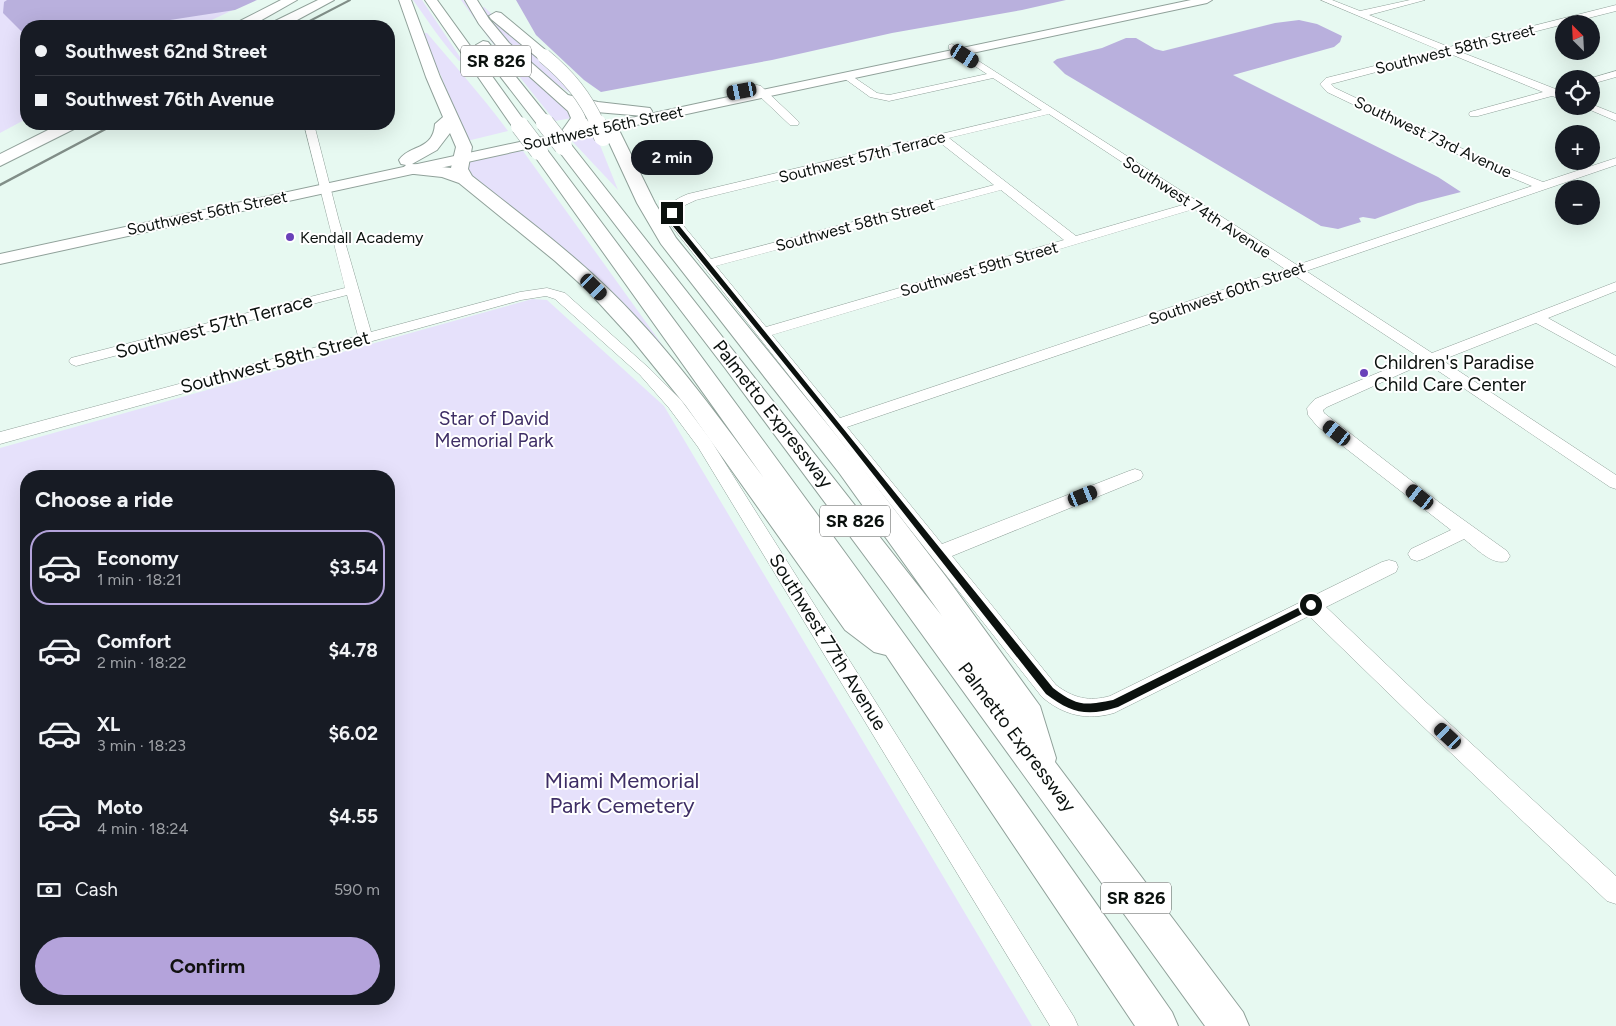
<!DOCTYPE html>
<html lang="en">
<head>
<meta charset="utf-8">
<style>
  :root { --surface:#171b24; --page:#20242c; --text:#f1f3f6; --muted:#9ea1a6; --line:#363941; --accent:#b4a3db }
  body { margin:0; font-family:Figtree,sans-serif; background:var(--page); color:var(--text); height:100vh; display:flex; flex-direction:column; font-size:19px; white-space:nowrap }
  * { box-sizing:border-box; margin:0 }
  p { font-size:16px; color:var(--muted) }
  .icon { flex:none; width:28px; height:28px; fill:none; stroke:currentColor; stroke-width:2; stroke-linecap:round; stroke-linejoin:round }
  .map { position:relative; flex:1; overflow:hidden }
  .drawer { position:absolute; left:20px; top:470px; width:375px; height:535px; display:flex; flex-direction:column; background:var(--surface); border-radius:20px; box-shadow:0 5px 20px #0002 }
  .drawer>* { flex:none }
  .guide { position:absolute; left:20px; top:20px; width:375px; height:110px; border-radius:20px; box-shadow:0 5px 20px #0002; display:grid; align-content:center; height:110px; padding:0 15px; background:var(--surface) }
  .needle { width:32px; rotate:336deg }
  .controls { position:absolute; left:1555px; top:15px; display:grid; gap:10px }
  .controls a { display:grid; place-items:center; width:45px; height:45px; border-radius:50%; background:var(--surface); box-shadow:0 5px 20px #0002; font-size:25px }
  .end { position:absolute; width:22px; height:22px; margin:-11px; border:6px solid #0b110e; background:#fff; box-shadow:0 0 0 2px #fff }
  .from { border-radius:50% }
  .bubble { position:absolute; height:35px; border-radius:18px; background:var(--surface); box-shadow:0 5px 20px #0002; font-size:16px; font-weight:700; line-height:35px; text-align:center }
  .car { position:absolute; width:15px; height:30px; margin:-15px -8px; border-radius:6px; box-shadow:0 0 4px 1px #0007; background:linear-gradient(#222 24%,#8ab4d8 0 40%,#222 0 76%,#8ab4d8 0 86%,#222 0) }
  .guide b { display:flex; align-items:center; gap:18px; height:48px; font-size:19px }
  .guide b+b { border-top:1px solid var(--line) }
  .guide i { width:12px; height:12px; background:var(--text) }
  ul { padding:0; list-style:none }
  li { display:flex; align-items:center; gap:15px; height:75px; margin:0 10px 8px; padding:0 5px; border:2px solid transparent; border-radius:20px }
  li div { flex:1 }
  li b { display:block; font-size:19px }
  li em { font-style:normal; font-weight:700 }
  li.active { border-color:var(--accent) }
  li>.icon { width:45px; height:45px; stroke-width:1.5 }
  h2 { padding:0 15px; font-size:22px; line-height:60px }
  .pay { display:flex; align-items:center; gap:12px; height:55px; padding:0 15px; font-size:19px }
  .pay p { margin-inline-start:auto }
  .action { display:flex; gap:10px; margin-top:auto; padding:10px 15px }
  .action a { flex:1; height:58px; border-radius:30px; background:var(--accent); color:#111; font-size:20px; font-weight:700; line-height:58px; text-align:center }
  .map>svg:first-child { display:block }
  .green { fill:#e6e1fb; fill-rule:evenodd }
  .water { fill:#b9b0dd }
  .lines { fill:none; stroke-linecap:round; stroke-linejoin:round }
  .minor-casing { stroke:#90a19a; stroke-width:1 }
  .major-casing { stroke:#90a19a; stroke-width:2 }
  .highway-casing { stroke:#90a19a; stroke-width:2 }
  .minor { fill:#fff; fill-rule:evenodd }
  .major { fill:#fff; fill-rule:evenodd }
  .highway { fill:#fff; fill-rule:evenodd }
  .rail-far1 { stroke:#818e88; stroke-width:2 }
  .rail { stroke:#818e88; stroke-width:2.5 }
  .highway-bridge-far1-casing { stroke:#90a19a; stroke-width:15; stroke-linecap:butt }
  .highway-bridge-casing { stroke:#90a19a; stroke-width:19; stroke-linecap:butt }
  .highway-bridge-far1 { stroke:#fff; stroke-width:14 }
  .highway-bridge { stroke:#fff; stroke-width:18 }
  .route { fill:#0b110e }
  .poi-dot { fill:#6a41b9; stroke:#fff; stroke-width:2 }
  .labels { text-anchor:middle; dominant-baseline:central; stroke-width:4; stroke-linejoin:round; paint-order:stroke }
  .far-street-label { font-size:16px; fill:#0b110e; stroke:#fff }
  .far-poi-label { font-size:16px; fill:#0b110e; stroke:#fff; text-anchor:start }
  .shield { fill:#fff; stroke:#545856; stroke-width:1 }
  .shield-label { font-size:18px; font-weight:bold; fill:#0b110e }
  .street-label { font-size:19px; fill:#0b110e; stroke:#fff }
  .poi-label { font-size:19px; fill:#0b110e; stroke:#fff; text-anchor:start }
  .park-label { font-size:19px; fill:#3e2e65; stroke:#fff }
  .near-park-label { font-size:22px; fill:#3e2e65; stroke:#fff }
</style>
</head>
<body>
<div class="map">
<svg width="1616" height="1026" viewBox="0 0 1616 1026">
  <rect width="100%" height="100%" fill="#e7f9f1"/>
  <!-- green -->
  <path class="green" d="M0,0H254L199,26H26V119L0,133Z
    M413,0H422L462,60L459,61C441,41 428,21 413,0Z
    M461,0H466L567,106L572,118L555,121L490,40Z
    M484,7L529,48L575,96C539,74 504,44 482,8Z
    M423,33H427C454,65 483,97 508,131L467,141L441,76L428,50Z
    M596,135L618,190L571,140Z
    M523,151L676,364L467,171L466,161L489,156Z
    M532,299L547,300L664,406L1032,1026H0V448ZM26,476H389V999H26Z"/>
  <!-- water -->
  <path class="water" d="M7,0H257L235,10L131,26H26V39L22,37V32L3,13L4,2Z
    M516,0H1066L1022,10L892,33L772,60L601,92L584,80L536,35Z
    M1299,20L1317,24L1342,36L1340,42L1334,47L1233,75L1438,177L1461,192L1418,203L1375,219L1363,217L1359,218L1361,222L1338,229L1321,226L1065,74L1053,62L1057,59L1102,48L1126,38H1136L1155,49L1163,51L1275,23Z"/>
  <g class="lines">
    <!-- minor casing -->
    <g class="minor-casing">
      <path id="minor" d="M1321,0H1332L1360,11L1410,0H1425L1369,15L1449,47L1616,5V11L1458,51L1558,90L1564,93V100L1552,96L1478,116H1470L1469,114L1470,112L1543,92L1448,53L1331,84L1335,88L1484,159L1543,182L1616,158V165L1306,271L1432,353L1616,282V291L1548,318L1616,356V367L1536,323L1442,360L1616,475V489L1610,487L1428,364L1407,371L1327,407L1323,410L1324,413L1440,503L1507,551L1510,556L1507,561C1492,566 1476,548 1464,539L1423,559L1417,561L1411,559L1408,554L1411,549L1451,530L1317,426L1308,415L1307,408L1315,399L1397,365L1419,357L1294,275L847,427L942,544L1129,471L1135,469L1141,471L1143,475L1141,479L952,556L1056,685C1073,698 1089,702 1110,696L1382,562L1389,560L1396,562L1398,567L1396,572L1326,607L1427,703L1616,876V904L1607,901L1413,717L1309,616L1114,713C1087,721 1063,715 1042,697L666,219C666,205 675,199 688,194L1042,110L993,78L889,101L870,97L841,76L846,73L849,74L877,93L889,95L987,74L949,49V45L952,44L1297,265L1532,186L1476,163L1327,92L1320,84L1326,78L1439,50ZM1049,114L1186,204L1076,236L949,138ZM938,141L994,185L711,259L678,219L681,207L696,200ZM1001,190L1064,240L766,327L716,266ZM1194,209L1285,269L840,418L772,335Z
        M1616,71V77L1595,83L1591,84V79H1588Z
        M757,85L761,86L798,121L799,123L798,125H790L753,90V86Z
        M1591,104L1616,114V121L1581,106H1591Z
        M304,124H314L339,221L371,332L520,292L547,288L565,293L650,369L681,400L710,439L1074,1017L1078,1026H1050L698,447L669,408L640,375L555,299L546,296L521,300L0,444V432L358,336L347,295L76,366L71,364L69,361L71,358L345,288Z"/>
    </g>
    <!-- major casing -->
    <g class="major-casing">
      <path id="major" d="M1191,0H1212L1207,3L719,107L0,264V254L719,99Z"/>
    </g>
    <!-- highway casing -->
    <g class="highway-casing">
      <path id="highway" d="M281,0H297L251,26H234L236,23Z
        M318,0H334L286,26H269L271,23Z
        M399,0H411L440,77L472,147L468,169L472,176C515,210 561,244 601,282C664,341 715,412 766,481L531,151L533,147H545C759,432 969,720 1172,1012L1178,1026H1135L886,655L874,652L845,630L686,406L631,338L588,291L555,261L459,183L442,177L405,173L402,169L406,165L401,164L399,160C410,144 433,151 435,124L443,117L426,77ZM450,133L456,147L451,168L412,164L437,150Z
        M425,0H437L528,126L526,129H514Z
        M465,0H477L489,19L509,43L568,95L598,102L650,108L652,111L650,114L644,116L596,112L582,108L586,119L604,122L619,130L655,203L676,238L858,462L947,578L1040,706L1056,758L1055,762L1243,1012L1249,1026H1205L890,590L725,368L555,146L557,142H569L942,616L840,474L661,244L637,203L606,136L594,129L580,128L573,138H561L559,135L571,118L568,111L499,49L479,24Z
        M496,12L501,13L549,53L551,56L549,59H539L491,19L489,16Z
        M483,41L488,42L549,118L551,121L549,124H537L476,45Z
        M60,124H80L78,127L0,166V154Z"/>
    </g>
    <!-- minor -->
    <use href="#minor" class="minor"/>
    <!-- major -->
    <use href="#major" class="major"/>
    <!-- highway -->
    <use href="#highway" class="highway"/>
    <!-- rail-far1 -->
    <path class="rail-far1" d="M300,26L350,0"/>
    <!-- rail -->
    <path class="rail" d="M0,185L115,124"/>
    <!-- highway-bridge-far1 casing -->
    <g class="highway-bridge-far1-casing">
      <path id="highway-bridge-far1" d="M544,56C568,76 585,96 598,125
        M543,121L546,125"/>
    </g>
    <!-- highway-bridge casing -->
    <g class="highway-bridge-casing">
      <path id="highway-bridge" d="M545,123L563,146
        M597,123L603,137
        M520,126L539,151"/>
    </g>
    <!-- highway-bridge-far1 -->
    <use href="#highway-bridge-far1" class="highway-bridge-far1"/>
    <!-- highway-bridge -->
    <use href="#highway-bridge" class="highway-bridge"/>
  </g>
  <!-- route -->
  <path class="route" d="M672,212L674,213L677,223L1053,688C1077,706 1084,706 1113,700L1308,603H1314V608L1118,707C1087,717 1071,713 1046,694L843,436L672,225L669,213Z"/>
  <!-- markers -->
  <g class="poi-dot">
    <circle cx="290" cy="237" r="5"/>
    <circle cx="1364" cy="373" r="5"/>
  </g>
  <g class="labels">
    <!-- far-street labels -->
    <g class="far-street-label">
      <text transform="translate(1455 49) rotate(-14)">Southwest 58th Street</text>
      <text transform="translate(603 128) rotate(-12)">Southwest 56th Street</text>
      <text transform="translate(1433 137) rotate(25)">Southwest 73rd Avenue</text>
      <text transform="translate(862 157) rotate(-14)">Southwest 57th Terrace</text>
      <text transform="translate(1197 207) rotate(33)">Southwest 74th Avenue</text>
      <text transform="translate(207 213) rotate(-12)">Southwest 56th Street</text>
      <text transform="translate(855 225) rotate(-15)">Southwest 58th Street</text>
      <text transform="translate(979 269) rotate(-16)">Southwest 59th Street</text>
      <text transform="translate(1227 293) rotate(-19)">Southwest 60th Street</text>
    </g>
    <!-- far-poi labels -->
    <g class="far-poi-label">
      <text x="300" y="237">Kendall Academy</text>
    </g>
    <!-- shield labels -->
    <g class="shield">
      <rect x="461" y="45.5" width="70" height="31" rx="4"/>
      <rect x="820" y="505.5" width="70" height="31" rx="4"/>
      <rect x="1101" y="882.5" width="70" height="31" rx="4"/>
    </g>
    <g class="shield-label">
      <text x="496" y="61">SR 826</text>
      <text x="855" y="521">SR 826</text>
      <text x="1136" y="898">SR 826</text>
    </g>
    <!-- street labels -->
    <g class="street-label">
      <text transform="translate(214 326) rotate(-15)">Southwest 57th Terrace</text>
      <text transform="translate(275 362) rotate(-15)">Southwest 58th Street</text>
      <text transform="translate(773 414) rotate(52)">Palmetto Expressway</text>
      <text transform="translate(828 642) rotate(58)">Southwest 77th Avenue</text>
      <text transform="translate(1017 737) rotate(53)">Palmetto Expressway</text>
    </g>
    <!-- poi labels -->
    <g class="poi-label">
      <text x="1374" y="362">Children's Paradise<tspan x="1374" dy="22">Child Care Center</tspan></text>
    </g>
    <!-- park labels -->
    <g class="park-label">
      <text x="494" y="418">Star of David<tspan x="494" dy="22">Memorial Park</tspan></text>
    </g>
    <!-- near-park labels -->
    <g class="near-park-label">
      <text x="622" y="780">Miami Memorial<tspan x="622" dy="25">Park Cemetery</tspan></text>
    </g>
  </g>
</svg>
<div class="controls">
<a><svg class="needle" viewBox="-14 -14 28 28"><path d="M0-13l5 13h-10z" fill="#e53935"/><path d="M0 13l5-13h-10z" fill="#9ea1a6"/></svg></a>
<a><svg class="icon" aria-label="locate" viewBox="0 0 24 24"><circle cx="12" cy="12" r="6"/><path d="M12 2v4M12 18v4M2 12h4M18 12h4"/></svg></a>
<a>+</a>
<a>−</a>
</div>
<i class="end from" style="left:1311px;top:605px"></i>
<i class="end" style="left:672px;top:213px"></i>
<div class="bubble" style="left:631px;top:140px;width:82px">2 min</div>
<i class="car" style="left:965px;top:56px;rotate:123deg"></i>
<i class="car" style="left:742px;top:91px;rotate:259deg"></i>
<i class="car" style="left:594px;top:287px;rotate:135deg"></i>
<i class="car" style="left:1337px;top:433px;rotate:308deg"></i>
<i class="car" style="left:1083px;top:496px;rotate:68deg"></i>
<i class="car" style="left:1420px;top:497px;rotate:308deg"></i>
<i class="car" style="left:1448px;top:736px;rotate:313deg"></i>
<div class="guide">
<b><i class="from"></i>Southwest 62nd Street</b>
<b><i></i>Southwest 76th Avenue</b>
</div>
<section class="drawer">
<h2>Choose a ride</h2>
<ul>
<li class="active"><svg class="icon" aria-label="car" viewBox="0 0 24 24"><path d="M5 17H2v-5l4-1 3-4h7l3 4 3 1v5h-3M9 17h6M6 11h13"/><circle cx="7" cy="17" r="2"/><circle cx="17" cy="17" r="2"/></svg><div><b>Economy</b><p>1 min · 18:21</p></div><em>$3.54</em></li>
<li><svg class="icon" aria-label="car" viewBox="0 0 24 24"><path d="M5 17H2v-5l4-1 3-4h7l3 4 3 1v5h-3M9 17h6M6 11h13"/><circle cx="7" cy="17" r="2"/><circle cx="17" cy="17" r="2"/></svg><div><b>Comfort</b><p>2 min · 18:22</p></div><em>$4.78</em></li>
<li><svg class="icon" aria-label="car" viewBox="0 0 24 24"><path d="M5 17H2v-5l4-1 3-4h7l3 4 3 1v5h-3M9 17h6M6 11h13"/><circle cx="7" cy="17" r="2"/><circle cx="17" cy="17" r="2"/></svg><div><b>XL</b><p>3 min · 18:23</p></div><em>$6.02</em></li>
<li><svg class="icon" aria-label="car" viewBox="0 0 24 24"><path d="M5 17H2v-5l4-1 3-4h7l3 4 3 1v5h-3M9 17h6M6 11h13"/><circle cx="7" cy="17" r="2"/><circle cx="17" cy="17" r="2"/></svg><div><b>Moto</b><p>4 min · 18:24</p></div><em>$4.55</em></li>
</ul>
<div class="pay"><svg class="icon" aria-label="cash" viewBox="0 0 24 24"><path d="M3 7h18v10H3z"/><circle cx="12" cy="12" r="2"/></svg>Cash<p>590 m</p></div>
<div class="action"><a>Confirm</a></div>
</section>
</div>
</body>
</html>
